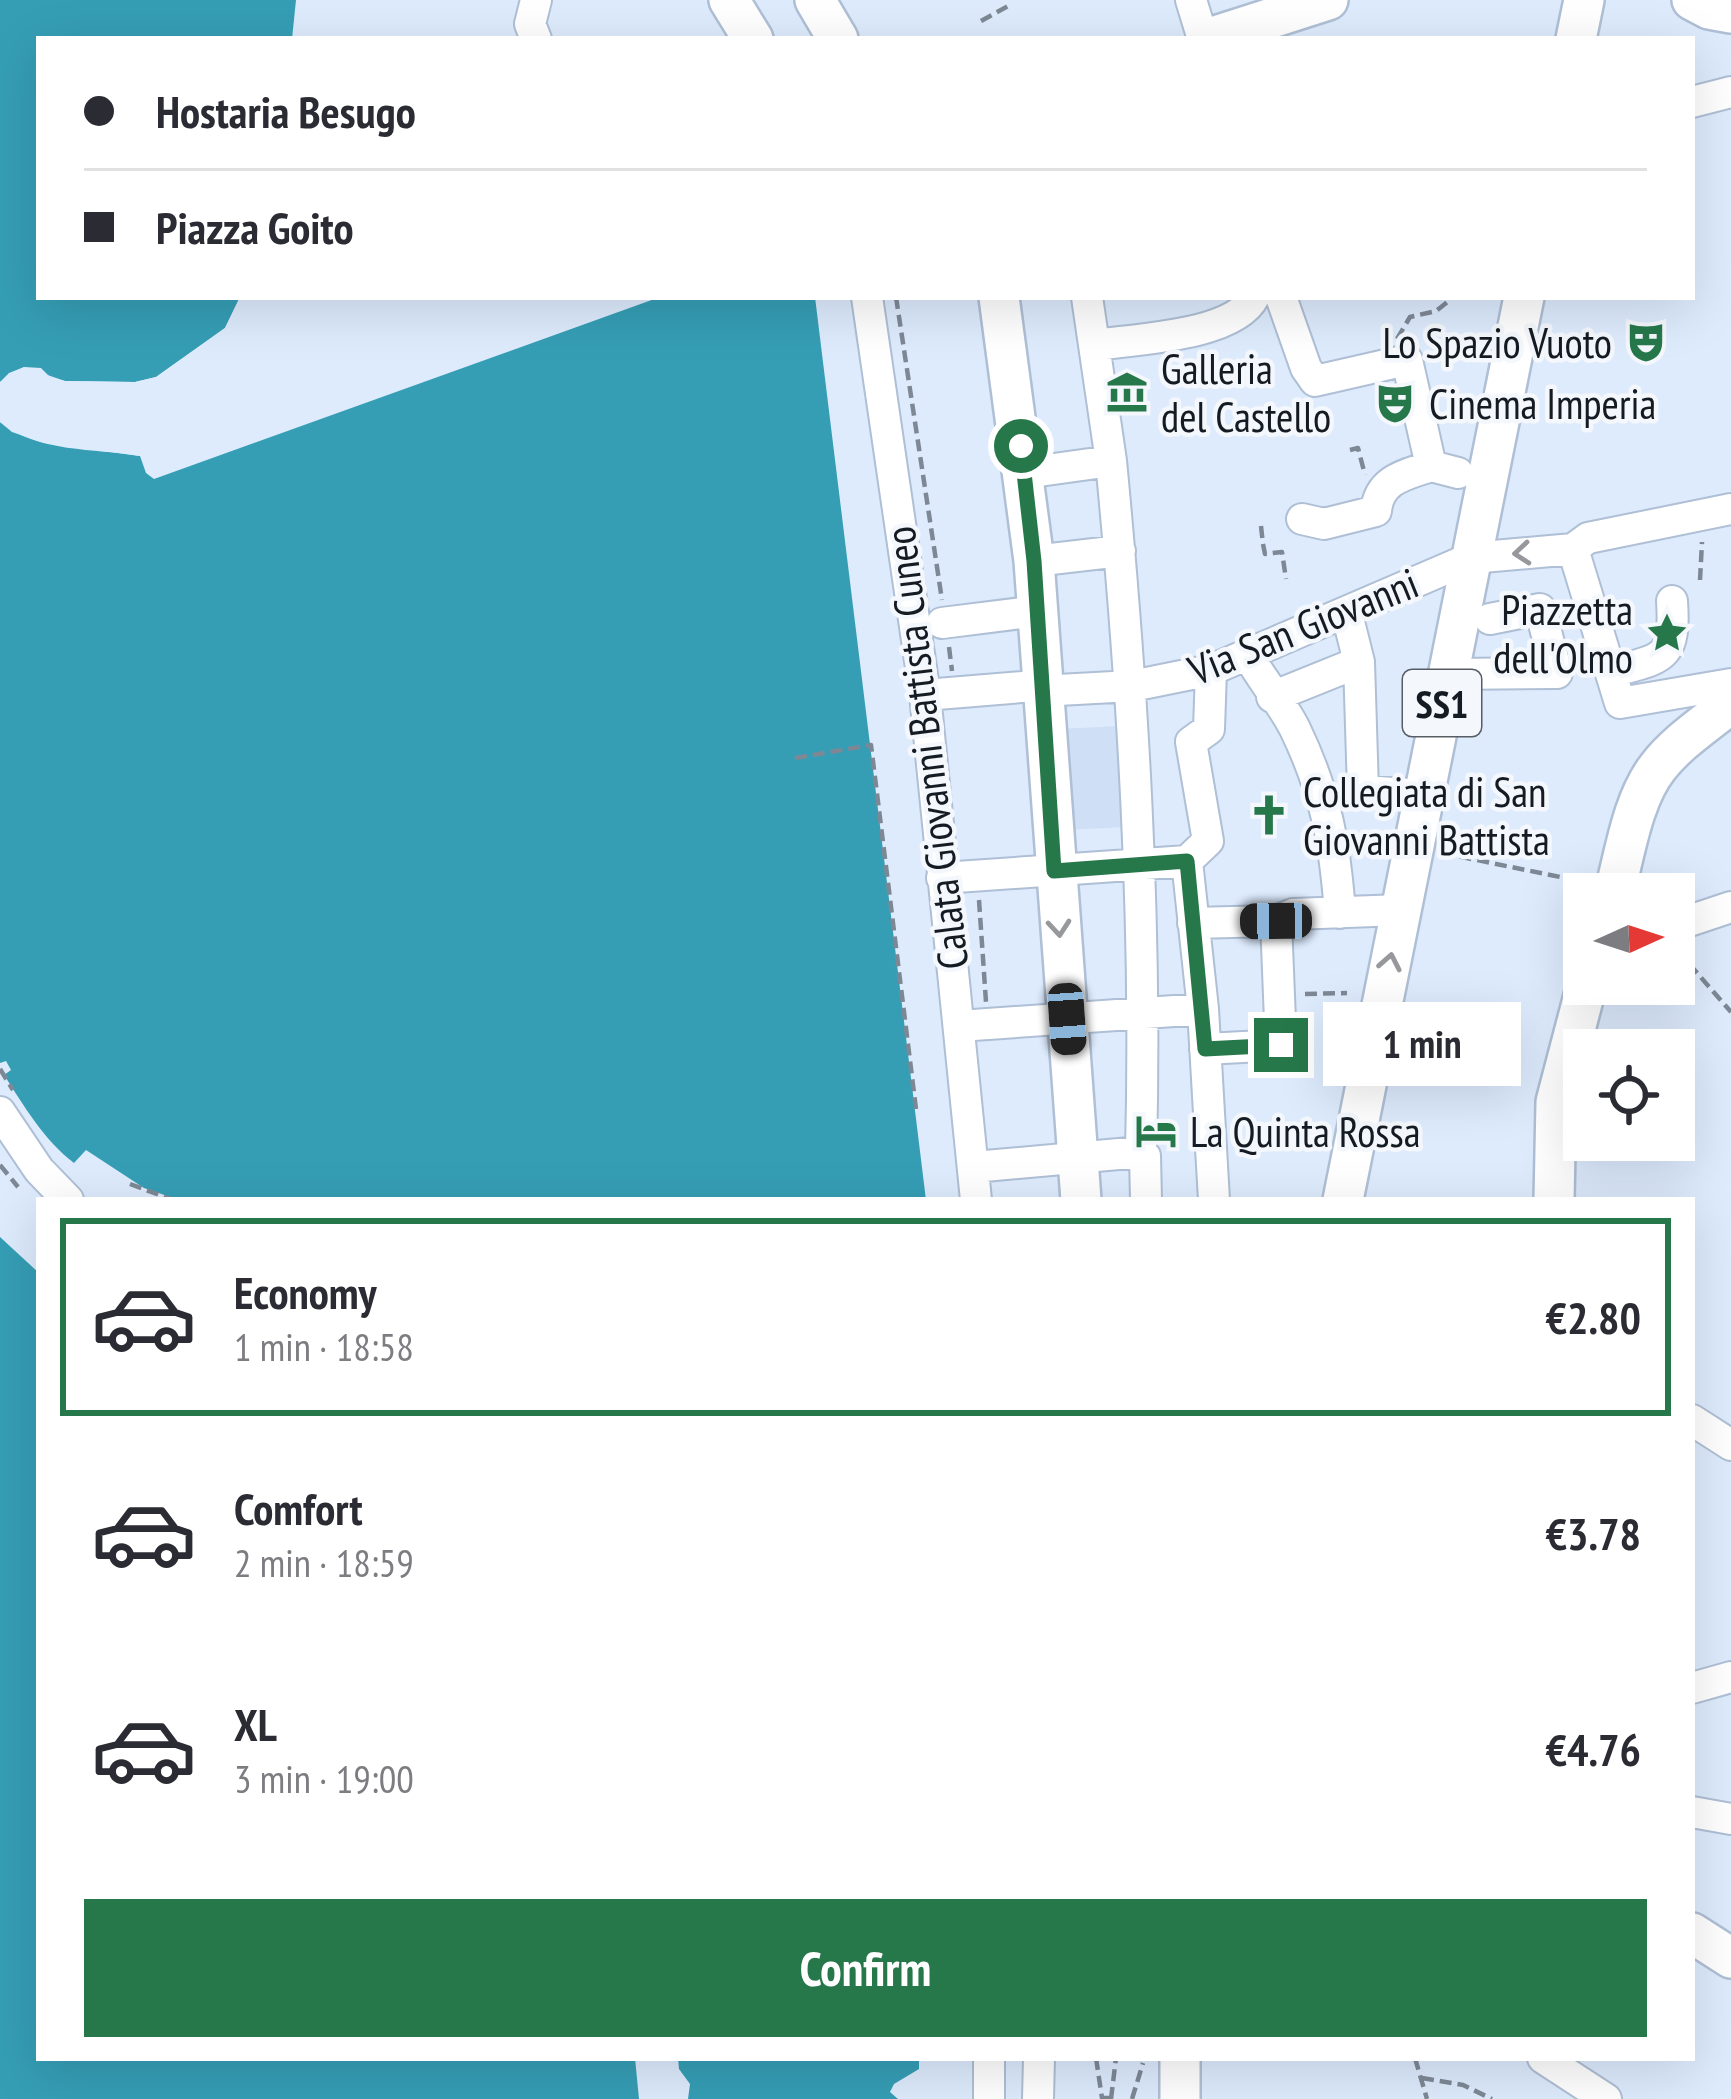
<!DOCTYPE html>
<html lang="en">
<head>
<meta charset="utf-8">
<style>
  :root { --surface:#fff; --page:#f7f7f7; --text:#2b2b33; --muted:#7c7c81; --line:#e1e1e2; --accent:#26784a }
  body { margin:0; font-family:"PT Sans Narrow",sans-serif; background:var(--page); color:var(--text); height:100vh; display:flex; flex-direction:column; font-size:45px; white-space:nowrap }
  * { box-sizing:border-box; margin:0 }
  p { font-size:39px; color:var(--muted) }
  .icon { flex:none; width:66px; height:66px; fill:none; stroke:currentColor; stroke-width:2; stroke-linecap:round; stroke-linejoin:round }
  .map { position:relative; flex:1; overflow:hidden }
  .sheet { position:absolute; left:36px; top:1197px; width:1659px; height:864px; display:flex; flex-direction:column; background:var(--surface); border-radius:0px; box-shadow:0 12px 48px #0002 }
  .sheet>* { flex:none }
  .guide { position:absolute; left:36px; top:36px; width:1659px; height:264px; border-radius:0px; box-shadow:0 12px 48px #0002; display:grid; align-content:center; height:264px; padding:0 48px; background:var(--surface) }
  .needle { width:78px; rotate:87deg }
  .tools { position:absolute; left:1563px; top:873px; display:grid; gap:24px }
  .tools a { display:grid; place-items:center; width:132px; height:132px; border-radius:0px; background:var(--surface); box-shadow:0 12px 48px #0002; font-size:60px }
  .end { position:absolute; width:54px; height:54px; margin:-27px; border:15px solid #26784a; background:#fff; box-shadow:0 0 0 6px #fff }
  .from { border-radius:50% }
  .bubble { position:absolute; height:84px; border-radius:0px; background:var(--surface); box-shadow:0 12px 48px #0002; font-size:39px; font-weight:700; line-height:84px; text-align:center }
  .car { position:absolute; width:36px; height:72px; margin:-36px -18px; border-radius:15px; box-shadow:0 0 9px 3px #0007; background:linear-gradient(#222 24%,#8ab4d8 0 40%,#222 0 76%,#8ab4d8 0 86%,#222 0) }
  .guide b { display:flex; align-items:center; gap:42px; height:114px; font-size:45px }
  .guide b+b { border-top:3px solid var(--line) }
  .guide i { width:30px; height:30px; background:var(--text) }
  ul { padding:21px 0 0; list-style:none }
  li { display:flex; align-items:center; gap:36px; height:198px; margin:0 24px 18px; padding:0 24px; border:6px solid transparent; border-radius:0px }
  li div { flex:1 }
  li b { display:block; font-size:45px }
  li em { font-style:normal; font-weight:700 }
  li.on { border-color:var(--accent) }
  li>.icon { width:108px; height:108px; stroke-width:1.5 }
  .action { display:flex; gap:24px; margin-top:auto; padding:24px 48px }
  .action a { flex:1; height:138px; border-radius:0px; background:var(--accent); color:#fff; font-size:48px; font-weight:700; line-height:138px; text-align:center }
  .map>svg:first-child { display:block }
  .built { fill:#cedff6 }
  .water { fill:#359eb5 }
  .pier { fill:#ddebfd }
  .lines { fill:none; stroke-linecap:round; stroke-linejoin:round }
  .minor-casing { stroke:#afbfd5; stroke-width:34 }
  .major-casing { stroke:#afbfd5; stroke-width:44 }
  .path { stroke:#7e8895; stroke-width:4.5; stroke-dasharray:12 6; stroke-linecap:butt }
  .minor { stroke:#fff; stroke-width:30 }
  .major { stroke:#fff; stroke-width:39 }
  .oneway { stroke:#96989c }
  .route { stroke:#26784a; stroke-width:15 }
  .labels { text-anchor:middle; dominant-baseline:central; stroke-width:9; stroke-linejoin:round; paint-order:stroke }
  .shield { fill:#f4f7fc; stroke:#585d64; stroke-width:3 }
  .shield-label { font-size:39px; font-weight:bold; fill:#151b23 }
  .poi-label { font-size:42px; fill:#151b23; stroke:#f4f7fc; text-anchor:start }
  .street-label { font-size:42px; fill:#151b23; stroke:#f4f7fc }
</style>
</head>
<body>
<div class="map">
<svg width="1731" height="2099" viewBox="0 0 1731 2099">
  <rect width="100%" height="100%" fill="#ddebfd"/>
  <!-- built -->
  <path class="built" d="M1120,726L1126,827L1064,830L1059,729Z"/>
  <!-- water -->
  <path class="water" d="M0,0H296L292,39H39V297H240L225,328L156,377L135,382L65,381L24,367L0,382Z
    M660,297H815L926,1200H179L144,1188L86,1150L74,1163C44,1140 24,1106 4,1075L11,1070L6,1061L0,1063V422C38,453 94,448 140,456L146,473L154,479Z
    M0,1237L39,1273V2058H919V2069L894,2084L890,2092L898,2099H0Z"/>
  <!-- pier -->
  <path class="pier" d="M240,297H246L243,311L230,332L158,383L135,388L65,387L25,373L0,388V382L9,373L24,367L41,368L51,378L65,381L135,382L156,377L225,328Z
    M1,416L15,427L46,437L139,450L140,456L44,443L12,432L0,422Z
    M635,2058H678L679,2069L690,2084L688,2099H639Z"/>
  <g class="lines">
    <!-- minor casing -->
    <g class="minor-casing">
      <path id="minor" d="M1191,0L1203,39
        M536,39L530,24L536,0
        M1692,102L1731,92
        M867,297L925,695L976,1200
        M1281,297L1306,368L1315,381L1407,360L1431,466L1458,473
        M1095,345C1136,339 1234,336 1254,297
        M1025,473L1111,461L1087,297
        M1302,519L1324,524L1376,511C1379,479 1405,475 1431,466
        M1573,549L1620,703L1731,684
        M1034,561L1120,551
        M1347,614L1359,662L1363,791L1424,795
        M942,623L1038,611
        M1249,657C1263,681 1283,705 1295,729C1326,793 1335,844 1340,913
        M1611,672C1663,658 1676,660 1672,601
        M1448,674L1557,673L1540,609L1490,619
        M1058,690L1132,686L1211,670L1471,558L1573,549L1588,538L1731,509
        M925,695L1035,686
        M1272,697L1359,662
        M1187,861L1203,1009L1214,1200
        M942,878L1187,861L1208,841L1191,742L1209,729L1211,670
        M1276,921L1293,914L1401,910
        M1193,923L1276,921L1281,1045L1205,1049
        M1674,926L1731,907
        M959,1026L1203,1009
        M0,1112L39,1170L68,1200
        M1141,1152L1145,1156L1146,1200
        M974,1167L1141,1152C1147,921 1133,690 1111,461
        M1692,1420L1731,1445
        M1692,1688L1731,1677
        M1692,1812L1731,1819
        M1543,2058L1606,2099
        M989,2099V2058
        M1038,2099L1039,2058"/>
    </g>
    <!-- major casing -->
    <g class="major-casing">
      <path id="major" d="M729,0L753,39
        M815,0L838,39
        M1692,0L1709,9L1731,13
        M1206,39L1328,0
        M1576,39L1584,0
        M999,297L1034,561L1081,1200
        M1614,894C1625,854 1632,800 1658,767C1677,742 1707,723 1731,703
        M1343,1200L1524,297
        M1554,1200L1556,1102L1587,984
        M1692,1933L1731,1958
        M1180,2099V2058"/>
    </g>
    <!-- path -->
    <path class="path" d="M981,21L1010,5
      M896,297L942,600
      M1397,339L1410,317L1436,311L1451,299
      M1350,450L1358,448L1365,475
      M1261,526L1263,544
      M1263,544L1265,554L1282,552L1286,579
      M1700,580L1702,542
      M949,647L952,671
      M795,758L871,745L916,1109
      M1442,853L1590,883
      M979,900L986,1002
      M1580,945L1584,947
      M1681,948L1691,966L1731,1012
      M1305,994L1347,993
      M0,1069L13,1090
      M0,1165L18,1187
      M130,1184L173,1200
      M1096,2058L1102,2098H1111
      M1415,2058L1427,2099
      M1422,2078L1463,2085L1492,2099
      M1111,2099L1116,2058
      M1132,2099L1143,2063"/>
    <!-- minor -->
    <use href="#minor" class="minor"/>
    <!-- major -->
    <use href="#major" class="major"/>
  </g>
  <!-- one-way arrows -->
  <defs><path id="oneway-chevron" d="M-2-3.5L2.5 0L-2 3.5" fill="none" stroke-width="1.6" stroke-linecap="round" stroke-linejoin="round" transform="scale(3)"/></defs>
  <g class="oneway">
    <use href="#oneway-chevron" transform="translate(1522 553) rotate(175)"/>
    <use href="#oneway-chevron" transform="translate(1059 928) rotate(85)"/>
    <use href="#oneway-chevron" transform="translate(1390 962) rotate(-79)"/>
  </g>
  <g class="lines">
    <!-- route -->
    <path class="route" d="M1021,446L1034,561L1054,871L1187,861L1205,1049L1281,1045"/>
  </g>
  <!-- icons -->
  <defs>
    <g id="theatre-bare" transform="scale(3.24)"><path d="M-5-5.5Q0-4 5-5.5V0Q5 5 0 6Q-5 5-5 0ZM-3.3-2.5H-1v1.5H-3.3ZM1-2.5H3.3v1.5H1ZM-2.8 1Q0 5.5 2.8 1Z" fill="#26784a" stroke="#f4f7fc" stroke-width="2.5" paint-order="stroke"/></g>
    <g id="museum-bare" transform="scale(3.24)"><path d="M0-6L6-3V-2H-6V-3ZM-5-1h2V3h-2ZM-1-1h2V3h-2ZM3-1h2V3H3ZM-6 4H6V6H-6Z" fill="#26784a" stroke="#f4f7fc" stroke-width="2.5" paint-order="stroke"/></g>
    <g id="sight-bare" transform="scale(3.24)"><path d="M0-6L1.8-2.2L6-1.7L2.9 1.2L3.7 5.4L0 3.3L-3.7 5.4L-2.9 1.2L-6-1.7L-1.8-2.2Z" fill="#26784a" stroke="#f4f7fc" stroke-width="2.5" paint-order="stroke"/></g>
    <g id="church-bare" transform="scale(3.24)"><path d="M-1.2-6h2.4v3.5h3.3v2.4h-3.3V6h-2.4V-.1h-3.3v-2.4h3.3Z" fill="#26784a" stroke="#f4f7fc" stroke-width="2.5" paint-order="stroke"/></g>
    <g id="hotel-bare" transform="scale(3.24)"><path d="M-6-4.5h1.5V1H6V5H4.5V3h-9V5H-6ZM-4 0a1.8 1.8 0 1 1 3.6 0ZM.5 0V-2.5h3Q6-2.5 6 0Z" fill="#26784a" stroke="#f4f7fc" stroke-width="2.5" paint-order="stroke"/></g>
  </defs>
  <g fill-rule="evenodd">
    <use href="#theatre-bare" x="1646" y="342"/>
    <use href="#museum-bare" x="1127" y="392"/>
    <use href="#theatre-bare" x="1395" y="403"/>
    <use href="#sight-bare" x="1667" y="633"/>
    <use href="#church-bare" x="1269" y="815"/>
    <use href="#hotel-bare" x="1156" y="1131"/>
  </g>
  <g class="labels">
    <!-- shield labels -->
    <rect class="shield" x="1403" y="670" width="78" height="66" rx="9"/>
    <g class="shield-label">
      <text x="1442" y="703">SS1</text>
    </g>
    <!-- poi labels -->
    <g class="poi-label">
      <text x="1612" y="342" text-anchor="end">Lo Spazio Vuoto</text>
      <text x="1161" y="368">Galleria<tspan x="1161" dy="48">del Castello</tspan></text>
      <text x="1429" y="403">Cinema Imperia</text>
      <text x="1633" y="609" text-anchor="end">Piazzetta<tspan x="1633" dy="48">dell'Olmo</tspan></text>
      <text x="1303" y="791">Collegiata di San<tspan x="1303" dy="48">Giovanni Battista</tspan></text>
      <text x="1190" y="1131">La Quinta Rossa</text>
    </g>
    <!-- street labels -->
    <g class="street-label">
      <text transform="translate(1303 626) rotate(-22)">Via San Giovanni</text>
      <text transform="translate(926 748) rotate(-97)">Calata Giovanni Battista Cuneo</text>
    </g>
  </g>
</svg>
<div class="tools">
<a><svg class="needle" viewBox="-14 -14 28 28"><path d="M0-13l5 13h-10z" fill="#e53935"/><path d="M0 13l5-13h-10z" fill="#7c7c81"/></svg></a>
<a><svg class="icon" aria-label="locate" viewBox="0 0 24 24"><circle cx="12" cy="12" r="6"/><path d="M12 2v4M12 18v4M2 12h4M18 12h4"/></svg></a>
</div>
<i class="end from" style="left:1021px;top:446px"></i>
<i class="end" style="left:1281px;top:1045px"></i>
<div class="bubble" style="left:1323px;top:1002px;width:198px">1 min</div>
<i class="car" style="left:1276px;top:921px;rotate:269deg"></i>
<i class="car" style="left:1067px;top:1019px;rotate:176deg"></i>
<div class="guide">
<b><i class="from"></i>Hostaria Besugo</b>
<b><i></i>Piazza Goito</b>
</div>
<section class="sheet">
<ul>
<li class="on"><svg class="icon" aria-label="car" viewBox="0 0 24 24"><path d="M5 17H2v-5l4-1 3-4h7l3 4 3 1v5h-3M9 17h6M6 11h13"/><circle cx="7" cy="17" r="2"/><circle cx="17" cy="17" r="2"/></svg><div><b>Economy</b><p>1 min · 18:58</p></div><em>€2.80</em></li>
<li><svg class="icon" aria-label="car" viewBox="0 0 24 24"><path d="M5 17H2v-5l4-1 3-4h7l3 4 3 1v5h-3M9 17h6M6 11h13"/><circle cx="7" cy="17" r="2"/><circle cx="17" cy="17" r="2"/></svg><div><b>Comfort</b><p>2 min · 18:59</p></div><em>€3.78</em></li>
<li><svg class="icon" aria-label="car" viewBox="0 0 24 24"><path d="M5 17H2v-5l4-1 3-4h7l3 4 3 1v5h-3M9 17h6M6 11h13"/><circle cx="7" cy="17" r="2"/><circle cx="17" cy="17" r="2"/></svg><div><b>XL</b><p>3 min · 19:00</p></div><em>€4.76</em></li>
</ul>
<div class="action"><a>Confirm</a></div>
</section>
</div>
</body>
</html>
